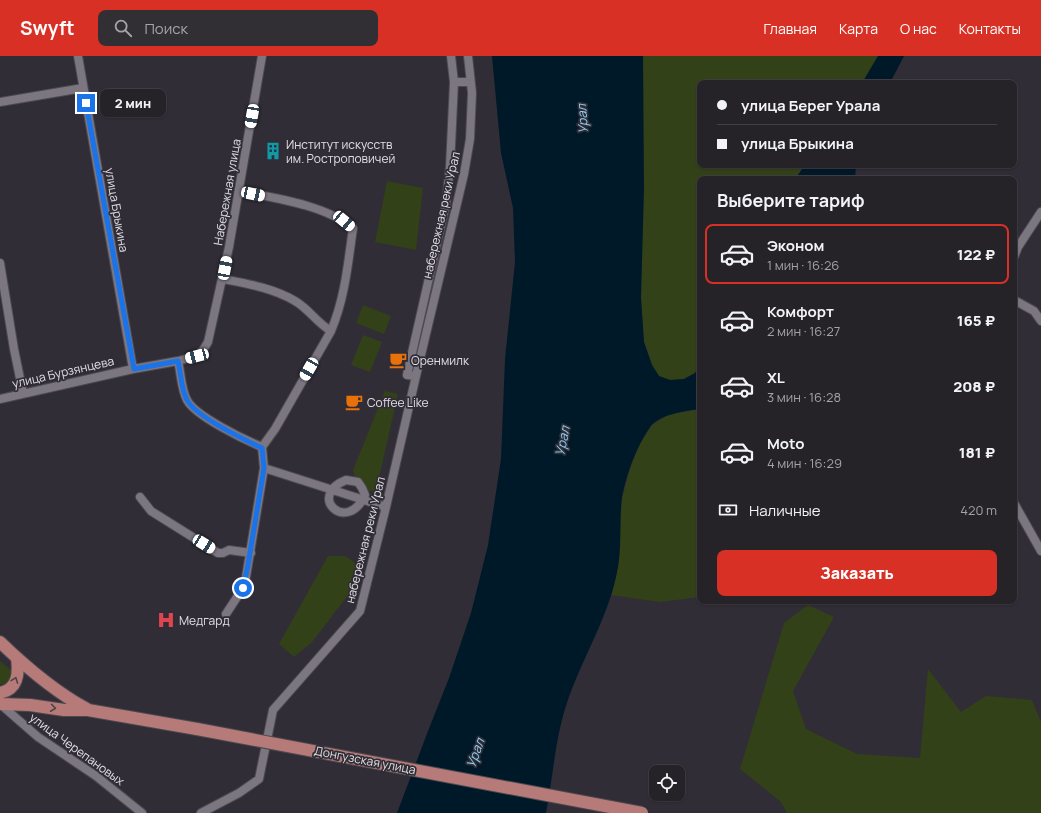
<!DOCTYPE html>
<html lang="ru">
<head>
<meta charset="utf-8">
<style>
  :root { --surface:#252228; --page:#312f34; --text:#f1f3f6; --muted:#a3a4a8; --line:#423f45; --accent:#d93025 }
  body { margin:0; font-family:Manrope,sans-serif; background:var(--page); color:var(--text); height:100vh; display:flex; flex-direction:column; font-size:15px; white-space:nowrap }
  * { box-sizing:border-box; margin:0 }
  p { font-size:13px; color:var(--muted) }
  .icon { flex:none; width:22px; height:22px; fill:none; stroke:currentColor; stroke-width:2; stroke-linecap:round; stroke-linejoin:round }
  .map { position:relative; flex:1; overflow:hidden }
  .side { position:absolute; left:697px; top:120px; width:320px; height:428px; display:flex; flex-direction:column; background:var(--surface); border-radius:8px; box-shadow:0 1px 3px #0004,0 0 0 1px var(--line) }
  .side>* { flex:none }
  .banner { position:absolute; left:697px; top:24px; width:320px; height:88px; border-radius:8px; box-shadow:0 1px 3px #0004,0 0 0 1px var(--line); display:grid; align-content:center; height:88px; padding:0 20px; background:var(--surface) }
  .tools { position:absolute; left:649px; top:709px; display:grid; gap:8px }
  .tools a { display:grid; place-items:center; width:36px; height:36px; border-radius:8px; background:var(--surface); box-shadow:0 1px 3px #0004,0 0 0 1px var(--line); font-size:20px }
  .end { position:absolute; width:18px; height:18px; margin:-9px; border:5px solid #1a73e8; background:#fff; box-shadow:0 0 0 2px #fff }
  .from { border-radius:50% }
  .bubble { position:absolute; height:28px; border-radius:8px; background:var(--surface); box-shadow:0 1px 3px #0004,0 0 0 1px var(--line); font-size:13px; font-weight:800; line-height:28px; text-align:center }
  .car { position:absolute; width:12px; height:24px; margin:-12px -6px; border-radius:5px; box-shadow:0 0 3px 1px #0007; background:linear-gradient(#fff 24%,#345 0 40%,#fff 0 76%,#345 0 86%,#fff 0) }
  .banner b { display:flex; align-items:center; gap:14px; height:38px; font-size:15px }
  .banner b+b { border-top:1px solid var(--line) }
  .banner i { width:10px; height:10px; background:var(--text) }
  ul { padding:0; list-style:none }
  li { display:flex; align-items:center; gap:12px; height:60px; margin:0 8px 6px; padding:0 12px; border:2px solid transparent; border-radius:8px }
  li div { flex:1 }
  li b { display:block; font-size:15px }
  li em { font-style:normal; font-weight:800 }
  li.active { border-color:var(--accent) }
  li>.icon { width:36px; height:36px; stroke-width:1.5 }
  h2 { padding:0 20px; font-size:18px; line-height:48px }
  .pay { display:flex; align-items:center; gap:10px; height:44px; padding:0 20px; font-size:15px }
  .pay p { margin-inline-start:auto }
  .cta { display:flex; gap:8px; margin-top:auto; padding:8px 20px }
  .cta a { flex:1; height:46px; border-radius:8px; background:var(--accent); color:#fff; font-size:16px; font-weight:800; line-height:46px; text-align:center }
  header { display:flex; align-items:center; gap:24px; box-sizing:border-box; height:56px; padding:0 20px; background:var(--accent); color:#fff }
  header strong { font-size:19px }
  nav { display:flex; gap:22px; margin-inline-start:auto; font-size:14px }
  .search { width:280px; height:36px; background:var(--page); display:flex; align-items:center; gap:10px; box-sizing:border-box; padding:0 14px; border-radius:8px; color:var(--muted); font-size:15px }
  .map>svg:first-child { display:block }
  .green { fill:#324118 }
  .water { fill:#001928 }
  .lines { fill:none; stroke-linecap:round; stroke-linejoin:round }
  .street-casing { stroke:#4d4950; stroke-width:10 }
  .primary-casing { stroke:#4d4950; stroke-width:14 }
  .street { stroke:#7b7680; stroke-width:8 }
  .primary { stroke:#b67b79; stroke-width:12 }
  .primary-bridge-casing { stroke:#4d4950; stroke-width:14; stroke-linecap:butt }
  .primary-bridge { stroke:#b67b79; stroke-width:12 }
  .oneway { stroke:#524047 }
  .route { stroke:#1a73e8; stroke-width:5 }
  .labels { text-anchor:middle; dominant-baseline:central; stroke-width:3.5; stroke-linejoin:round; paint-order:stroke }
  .poi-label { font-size:12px; fill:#e0dde3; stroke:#312d36; text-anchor:start }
  .street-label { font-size:12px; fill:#e0dde3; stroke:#312d36 }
  .water-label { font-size:13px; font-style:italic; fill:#8dd0f8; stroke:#312d36 }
</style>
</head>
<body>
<header>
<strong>Swyft</strong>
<div class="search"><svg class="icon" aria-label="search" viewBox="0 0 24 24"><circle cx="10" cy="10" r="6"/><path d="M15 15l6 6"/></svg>Поиск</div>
<nav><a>Главная</a><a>Карта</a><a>О нас</a><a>Контакты</a></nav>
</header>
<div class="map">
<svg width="1041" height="757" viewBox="0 0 1041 757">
  <rect width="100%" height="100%" fill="#312d36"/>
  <!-- green -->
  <path class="green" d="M643,0H878L862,27H700V109H805L795,123H700V309L695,317L684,323L670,324L659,320L652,309L644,286L641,242Z
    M387,125L423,132L416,194L375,186Z
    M363,249L391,260L384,278L356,267Z
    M363,279L382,286L370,316L351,309Z
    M385,335L398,338L376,435H366L359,424L355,421L353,414Z
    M700,353V541L660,546L611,539L618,510L622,442L630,413L639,389L652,369L670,358Z
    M328,500H345L361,511L349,538L312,586L294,601L279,588Z
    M808,549L834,561L793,635L806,673L857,698L920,702L928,613L961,656L986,640L1032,644L1041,666V757H787L781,746L740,713L784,567Z
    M0,605L12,615V621C9,626 6,629 0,628Z"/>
  <!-- water -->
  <path class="water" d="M492,0H643L644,133L641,242L644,286L652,309L659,320L670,324L684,323L695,317L700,309V353C685,355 660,358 650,371C636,392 627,416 622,441C619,464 622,488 618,511C610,560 581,603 566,650C555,684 553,721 546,757H397L428,675L449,622L471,557L488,489L501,403L505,303L515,206L513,152L501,97Z
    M878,0H904L890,27H862Z
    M805,109H856L855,123H795Z"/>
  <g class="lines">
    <!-- street casing -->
    <g class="street-casing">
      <path id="street" d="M78,0L133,313
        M454,26H470
        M0,46L83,32
        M1014,201L1018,191L1041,156
        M0,207L14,293L23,337
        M223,223C248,228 273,232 295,245C309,253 317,267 331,275
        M1014,244L1034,255L1041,265
        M178,305C181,317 181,333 187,344C195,360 245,384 262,391
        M416,320L407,319L446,147L450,111L454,26L451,0
        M0,343L133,313L178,305L197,300L203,294L208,286L229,191L262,0
        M264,412L386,451
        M346,424L358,426L362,432L365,439C347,479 306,440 346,424Z
        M140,441L151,455L218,497H223L229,494L251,497
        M1014,447L1041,495
        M226,558L243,532L246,521L264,412L262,391L275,373L331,275C345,242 348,207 353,172C325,149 275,142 239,135
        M0,648L38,681L96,720L142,757
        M201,757L239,737L259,723L273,654L360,555L386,451L416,320L464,118L470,83L472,37L468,0"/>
    </g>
    <!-- primary casing -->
    <g class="primary-casing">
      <path id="primary" d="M0,586C26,611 55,636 87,653
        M0,637C18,633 19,618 17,602
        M0,648L30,649L64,654H88L197,673"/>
    </g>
    <!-- street -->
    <use href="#street" class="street"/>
    <!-- primary -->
    <use href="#primary" class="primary"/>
    <!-- primary-bridge casing -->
    <g class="primary-bridge-casing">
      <path id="primary-bridge" d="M197,673L642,757"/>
    </g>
    <!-- primary-bridge -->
    <use href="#primary-bridge" class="primary-bridge"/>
  </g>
  <!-- one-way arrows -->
  <defs><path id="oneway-chevron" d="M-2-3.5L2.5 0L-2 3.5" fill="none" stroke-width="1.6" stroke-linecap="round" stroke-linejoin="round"/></defs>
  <g class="oneway">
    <use href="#oneway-chevron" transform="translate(15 624) rotate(-69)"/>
    <use href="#oneway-chevron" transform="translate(53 652) rotate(8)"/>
  </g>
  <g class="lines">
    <!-- route -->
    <path class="route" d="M86,47L134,313L178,305C181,317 181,333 187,344C195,360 245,384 262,392L264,412L248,509L243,532"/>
  </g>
  <!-- icons -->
  <defs>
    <g id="building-bare" transform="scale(1.38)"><path d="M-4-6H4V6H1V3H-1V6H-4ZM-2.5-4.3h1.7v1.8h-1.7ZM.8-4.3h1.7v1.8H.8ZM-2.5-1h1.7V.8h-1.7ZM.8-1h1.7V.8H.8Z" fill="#0f9aa8" stroke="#312d36" stroke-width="2.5" paint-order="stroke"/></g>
    <g id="cafe-bare" transform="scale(1.38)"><path d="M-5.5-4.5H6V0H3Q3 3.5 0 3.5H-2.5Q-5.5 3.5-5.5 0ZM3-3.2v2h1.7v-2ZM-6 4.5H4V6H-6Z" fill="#e8710a" stroke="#312d36" stroke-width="2.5" paint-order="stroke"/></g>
    <g id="hospital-bare" transform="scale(1.38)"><path d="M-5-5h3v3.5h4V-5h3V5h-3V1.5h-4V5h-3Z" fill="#e0444e" stroke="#312d36" stroke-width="2.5" paint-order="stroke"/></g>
  </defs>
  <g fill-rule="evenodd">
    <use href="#building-bare" x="273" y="95"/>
    <use href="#cafe-bare" x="398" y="304"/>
    <use href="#cafe-bare" x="354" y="346"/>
    <use href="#hospital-bare" x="166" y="564"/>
  </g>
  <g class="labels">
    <!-- poi labels -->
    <g class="poi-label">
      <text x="286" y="88">Институт искусств<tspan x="286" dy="14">им. Ростроповичей</tspan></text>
      <text x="411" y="304">Оренмилк</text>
      <text x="367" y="346">Coffee Like</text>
      <text x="179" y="564">Медгард</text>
    </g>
    <!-- street labels -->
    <g class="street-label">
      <text transform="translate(227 136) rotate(-80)">Набережная улица</text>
      <text transform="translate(117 154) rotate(80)">улица Брыкина</text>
      <text transform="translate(441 159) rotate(-77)">набережная реки Урал</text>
      <text transform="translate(63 316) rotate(-13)">улица Бурзянцева</text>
      <text transform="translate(365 484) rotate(-76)">набережная реки Урал</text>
      <text transform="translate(77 693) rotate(36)">улица Черепановых</text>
      <text transform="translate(365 704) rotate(11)">Донгузская улица</text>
    </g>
    <!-- water labels -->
    <g class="water-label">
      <text transform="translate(582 63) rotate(-94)">Урал</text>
      <text transform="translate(562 385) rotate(-79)">Урал</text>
      <text transform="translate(475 697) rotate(-71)">Урал</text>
    </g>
  </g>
</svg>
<div class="tools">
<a><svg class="icon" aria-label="locate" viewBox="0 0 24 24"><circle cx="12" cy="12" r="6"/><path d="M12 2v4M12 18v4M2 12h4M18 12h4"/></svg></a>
</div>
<i class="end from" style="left:243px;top:532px"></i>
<i class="end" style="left:86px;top:47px"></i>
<div class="bubble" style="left:100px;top:33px;width:66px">2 мин</div>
<i class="car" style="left:252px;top:60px;rotate:190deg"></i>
<i class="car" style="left:253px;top:138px;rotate:102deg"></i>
<i class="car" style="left:344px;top:165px;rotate:130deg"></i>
<i class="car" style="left:225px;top:212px;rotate:11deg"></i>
<i class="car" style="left:197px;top:300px;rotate:255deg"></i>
<i class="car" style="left:309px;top:313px;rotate:210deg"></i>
<i class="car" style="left:204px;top:488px;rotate:122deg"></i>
<div class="banner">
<b><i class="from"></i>улица Берег Урала</b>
<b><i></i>улица Брыкина</b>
</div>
<section class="side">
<h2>Выберите тариф</h2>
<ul>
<li class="active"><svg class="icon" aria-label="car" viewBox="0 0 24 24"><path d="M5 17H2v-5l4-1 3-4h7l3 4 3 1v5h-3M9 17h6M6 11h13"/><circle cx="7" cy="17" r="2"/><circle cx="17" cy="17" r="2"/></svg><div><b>Эконом</b><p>1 мин · 16:26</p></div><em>122 ₽</em></li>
<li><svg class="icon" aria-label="car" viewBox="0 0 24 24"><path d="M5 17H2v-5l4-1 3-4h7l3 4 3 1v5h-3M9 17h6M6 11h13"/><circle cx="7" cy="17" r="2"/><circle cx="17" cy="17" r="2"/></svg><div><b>Комфорт</b><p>2 мин · 16:27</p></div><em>165 ₽</em></li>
<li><svg class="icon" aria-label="car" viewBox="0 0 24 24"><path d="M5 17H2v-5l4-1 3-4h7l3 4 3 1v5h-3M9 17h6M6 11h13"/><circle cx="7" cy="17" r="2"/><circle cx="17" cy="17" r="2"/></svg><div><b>XL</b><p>3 мин · 16:28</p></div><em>208 ₽</em></li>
<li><svg class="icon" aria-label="car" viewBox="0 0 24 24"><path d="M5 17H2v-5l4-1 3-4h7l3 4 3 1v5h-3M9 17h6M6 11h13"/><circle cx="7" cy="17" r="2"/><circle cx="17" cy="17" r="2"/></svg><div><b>Moto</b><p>4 мин · 16:29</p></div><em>181 ₽</em></li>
</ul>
<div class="pay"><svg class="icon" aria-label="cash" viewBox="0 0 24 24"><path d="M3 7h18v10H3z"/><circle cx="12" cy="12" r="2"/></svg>Наличные<p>420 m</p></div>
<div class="cta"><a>Заказать</a></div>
</section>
</div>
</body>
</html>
